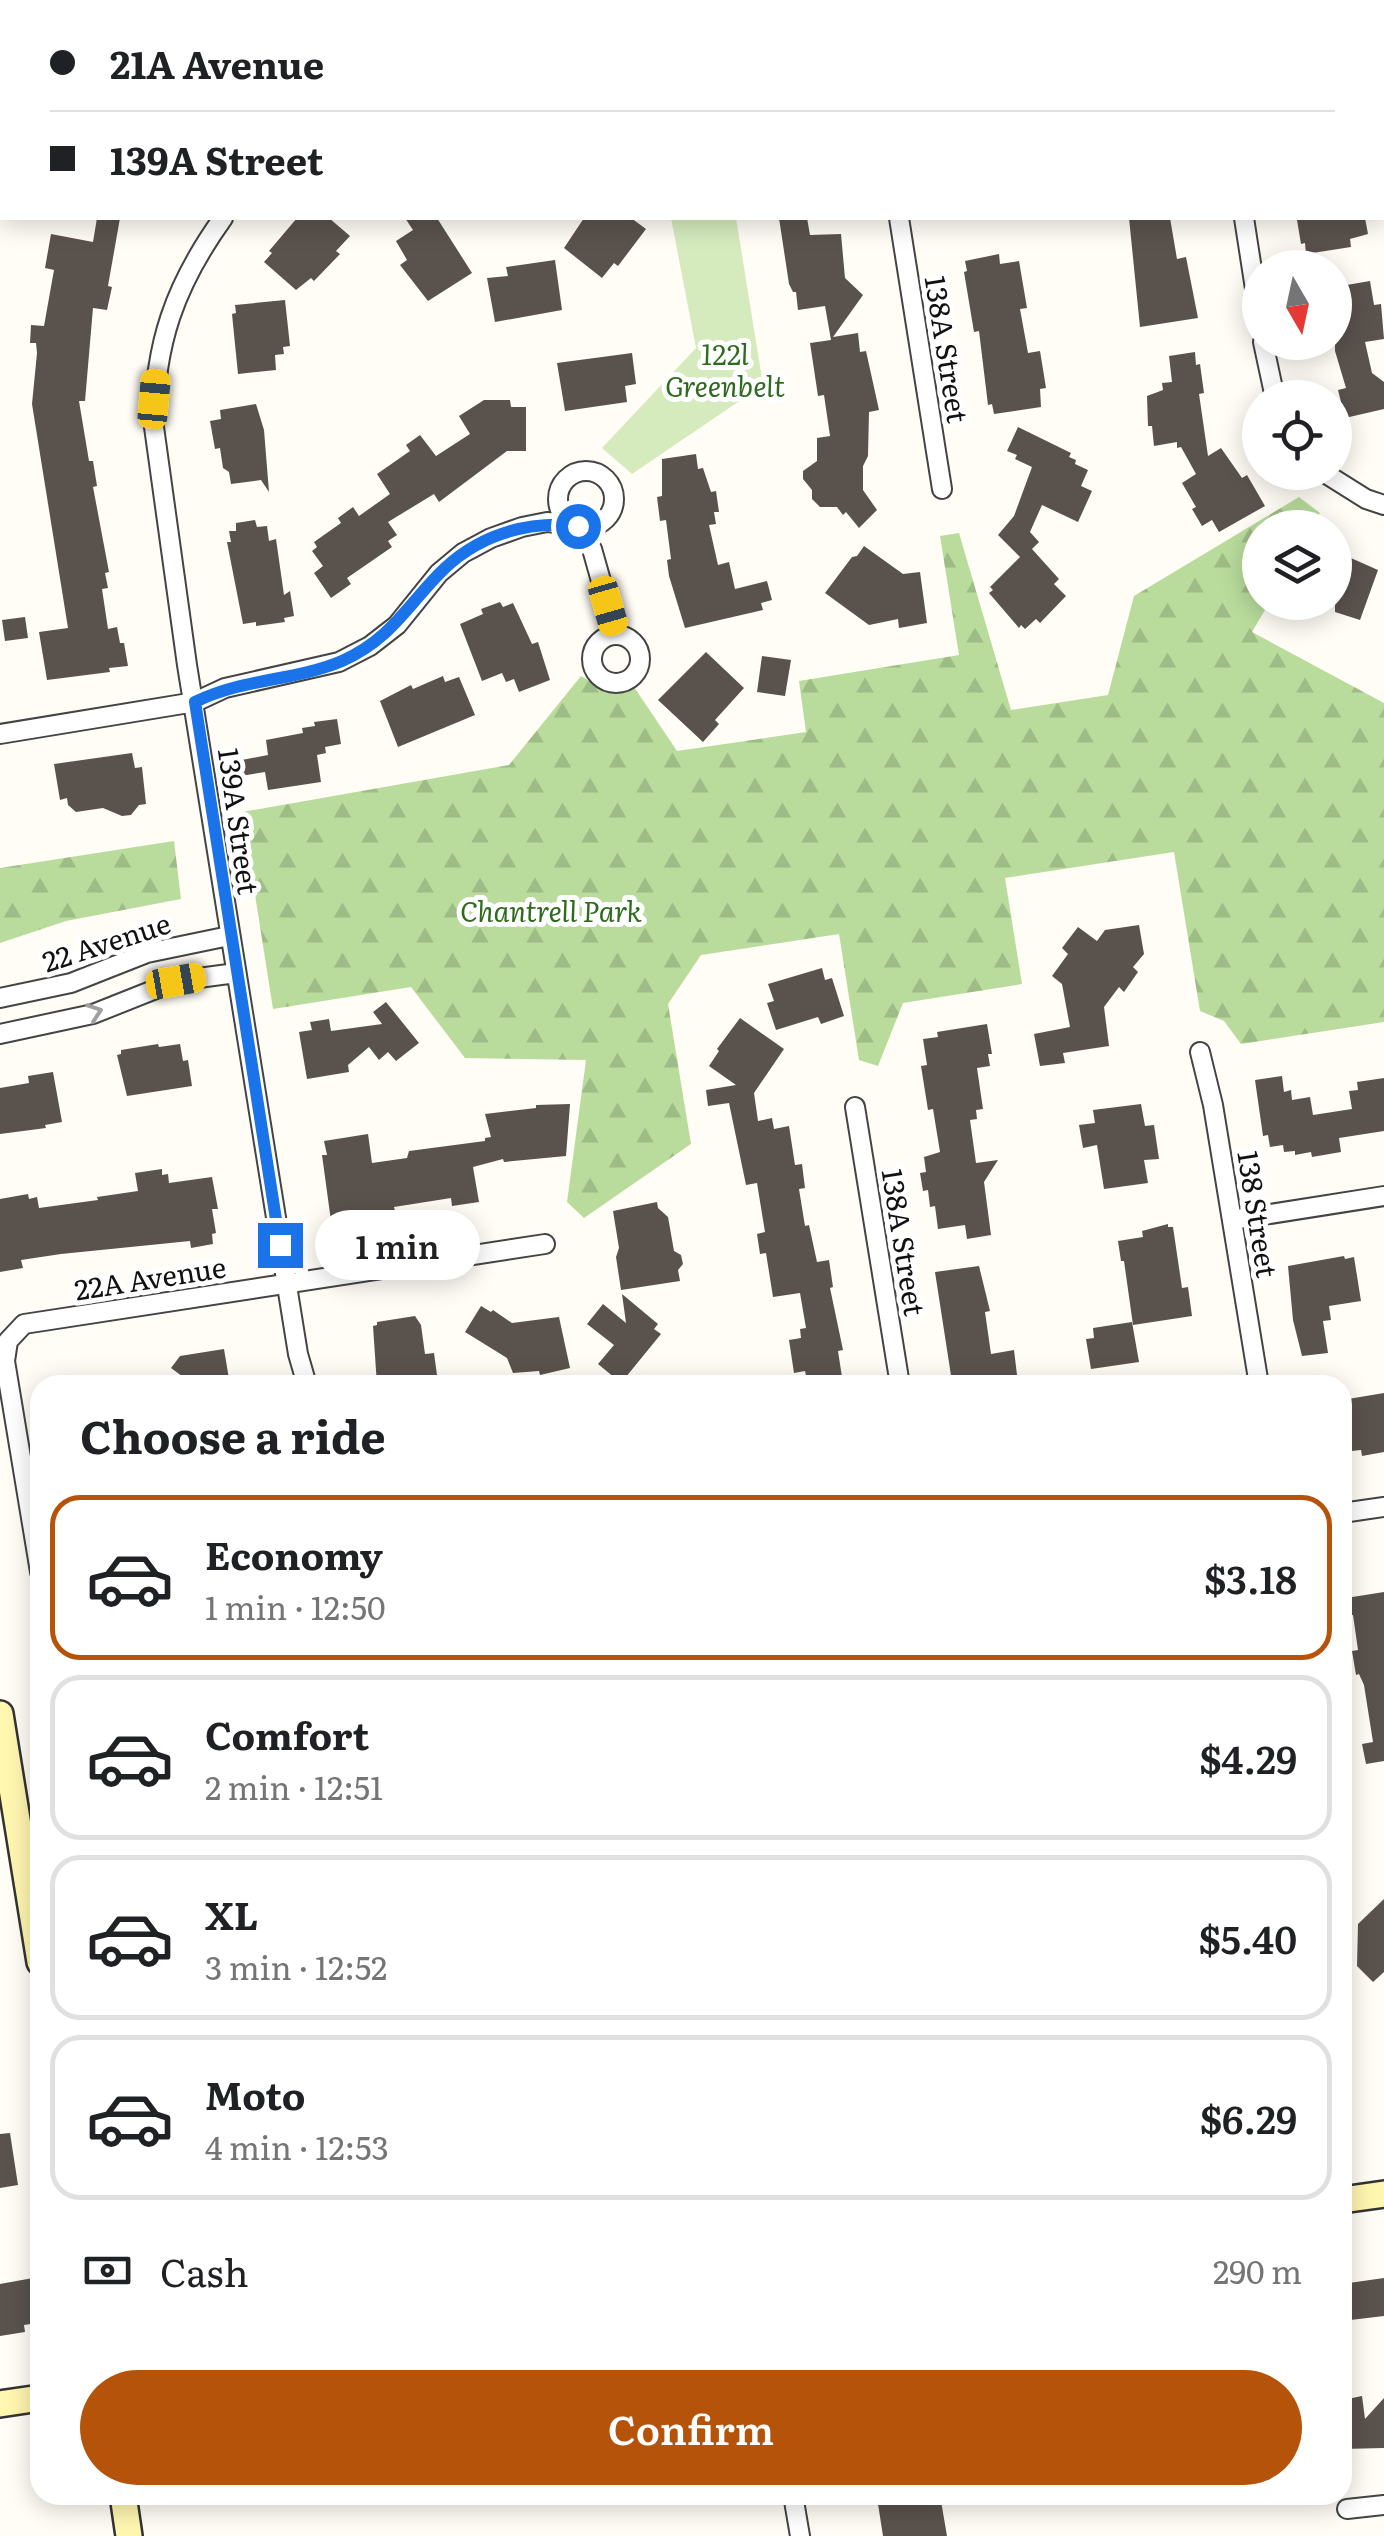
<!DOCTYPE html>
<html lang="en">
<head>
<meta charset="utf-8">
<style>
  :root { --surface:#fff; --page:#f6f6f6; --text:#202124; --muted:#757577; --line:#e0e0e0; --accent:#b45309 }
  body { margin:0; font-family:Literata,serif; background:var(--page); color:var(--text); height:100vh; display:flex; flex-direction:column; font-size:38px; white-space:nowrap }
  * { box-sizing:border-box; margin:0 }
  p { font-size:32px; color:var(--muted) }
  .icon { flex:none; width:55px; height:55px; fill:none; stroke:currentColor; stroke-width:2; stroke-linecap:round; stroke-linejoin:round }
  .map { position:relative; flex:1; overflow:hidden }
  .drawer { position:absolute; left:30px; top:1375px; width:1322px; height:1130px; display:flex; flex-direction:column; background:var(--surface); border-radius:30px; box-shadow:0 5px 25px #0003 }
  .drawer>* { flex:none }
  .hud { position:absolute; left:0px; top:0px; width:1385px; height:220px; box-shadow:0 5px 25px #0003; display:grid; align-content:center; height:220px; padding:0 50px; background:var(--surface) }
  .needle { width:65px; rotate:171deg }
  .fabs { position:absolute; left:1242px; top:250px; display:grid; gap:20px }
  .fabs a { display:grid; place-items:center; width:110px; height:110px; border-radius:50%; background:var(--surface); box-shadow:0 5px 25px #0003; font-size:50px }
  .end { position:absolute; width:45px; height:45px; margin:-22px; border:12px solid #1a73e8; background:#fff; box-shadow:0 0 0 5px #fff }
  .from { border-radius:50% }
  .bubble { position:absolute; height:70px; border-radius:35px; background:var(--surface); box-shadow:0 5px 25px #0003; font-size:32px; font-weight:600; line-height:70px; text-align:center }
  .car { position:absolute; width:30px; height:60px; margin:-30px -15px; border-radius:12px; box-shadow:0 0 8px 2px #0007; background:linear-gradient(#f5c518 24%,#345 0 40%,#f5c518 0 76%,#345 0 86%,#f5c518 0) }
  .hud b { display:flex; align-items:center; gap:35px; height:95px; font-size:38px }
  .hud b+b { border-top:2px solid var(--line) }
  .hud i { width:25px; height:25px; background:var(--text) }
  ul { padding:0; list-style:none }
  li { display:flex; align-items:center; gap:30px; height:165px; margin:0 20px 15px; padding:0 30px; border:5px solid var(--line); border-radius:30px }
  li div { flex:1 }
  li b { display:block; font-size:38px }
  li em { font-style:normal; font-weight:600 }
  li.active { border-color:var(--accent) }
  li>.icon { width:90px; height:90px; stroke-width:1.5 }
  h2 { padding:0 50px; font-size:45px; line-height:120px }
  .pay { display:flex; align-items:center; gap:25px; height:110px; padding:0 50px; font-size:38px }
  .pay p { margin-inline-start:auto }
  .button { display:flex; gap:20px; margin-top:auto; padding:20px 50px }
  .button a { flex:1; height:115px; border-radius:60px; background:var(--accent); color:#fff; font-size:40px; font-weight:600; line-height:115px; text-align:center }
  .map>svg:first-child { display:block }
  .forest { fill:url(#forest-firs) }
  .park { fill:#d5ebbd }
  .building { fill:#5a524d }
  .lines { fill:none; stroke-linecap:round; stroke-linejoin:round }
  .minor-casing { stroke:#444; stroke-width:22 }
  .secondary-casing { stroke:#333; stroke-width:30 }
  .minor { stroke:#fff; stroke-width:18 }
  .secondary { stroke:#fff6b0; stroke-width:25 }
  .oneway { stroke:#a0a0a0 }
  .route { stroke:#1a73e8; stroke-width:12 }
  .labels { text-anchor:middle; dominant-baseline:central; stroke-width:10; stroke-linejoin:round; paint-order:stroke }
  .street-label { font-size:28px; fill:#111; stroke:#fff }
  .park-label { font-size:28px; font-style:italic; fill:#2f6b1f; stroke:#fff }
</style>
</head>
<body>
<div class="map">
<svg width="1384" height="2536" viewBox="0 0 1384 2536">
  <defs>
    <pattern id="forest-firs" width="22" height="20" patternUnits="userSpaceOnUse" patternTransform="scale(2.5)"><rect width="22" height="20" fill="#b9dc9c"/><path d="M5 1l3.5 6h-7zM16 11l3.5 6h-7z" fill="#9ebc85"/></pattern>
  </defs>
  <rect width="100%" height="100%" fill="#fffdf5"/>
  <!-- forest -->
  <path class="forest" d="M1299,497L1320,513L1312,527L1260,528V602L1269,603L1252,632L1384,703V1022L1241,1044L1224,1021L1200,1011L1174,852L1005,878L1022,984L903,1003L878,1066L859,1060L839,934L701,955L668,1004L691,1144L584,1218L567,1202L586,1060L465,1058L411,987L273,1009L242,812L509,765L581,676L605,690L634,687L677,751L806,732L799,681L959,655L940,536L959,533L1011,710L1108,695L1134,596Z
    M174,841L181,899L66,921L0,943V868Z"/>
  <!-- park -->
  <path class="park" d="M671,218H736L763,385L632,474L602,448L696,348Z"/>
  <!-- building -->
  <path class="building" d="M97,218H120L108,286L112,287L107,310L93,308L85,401H79L89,461H93L97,486L93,487L109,572L105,573L108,588L102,589L108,629L117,627L120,643H124L128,666L109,668L110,672L47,680L39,632L68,628L32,404L37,353L36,343H30L31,325L44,326L54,270L45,268L51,234L93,242Z
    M297,218H329L350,236L336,251L340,254L314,281L311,278L296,290L264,262L272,253L269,251Z
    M405,218H437L472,273L428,301L400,265L407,260L396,241L413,230Z
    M584,218H631L646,229L618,266L614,263L602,278L564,248Z
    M779,218H807L810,235L841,234L845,278L863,295L833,337L858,333L860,352L866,351L879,410L869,412L868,456L863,466V490L877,510L859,528L846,512L843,515L837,507H820L812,499V490L803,479V471L817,461V438L830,436L824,395L818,396L810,343L831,340L825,306L798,310L796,292H793L789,284Z
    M1129,218H1170L1177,259L1186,257L1198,318L1140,327Z
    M1319,218H1365L1368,234L1350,239L1351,247L1306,254L1305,243L1301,244L1297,220Z
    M999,254L1000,264L1019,261L1027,308L1020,309L1028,353L1040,351L1046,388L1040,389L1041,407L994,414L992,404L988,405L979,331L974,332L964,272L967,271L965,261Z
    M555,260L562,310L495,322L487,278L508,276L506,267Z
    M1370,281L1374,305L1381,304L1384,339L1365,342L1372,373L1384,382V409L1345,418L1338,390L1346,388L1335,351V287Z
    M285,300L290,346L283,347L284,354L275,355L276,370L238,374L232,314L236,313L235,305Z
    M1195,352L1196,365L1200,364L1204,393L1199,394L1208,456L1221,448L1242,478L1247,475L1265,506L1219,532L1212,520L1202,526L1192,509L1196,507L1182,483L1196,474L1181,447L1177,448V442L1154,446L1152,426H1148L1147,396L1163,390L1162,383L1172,382L1169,356Z
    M632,353L636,384L625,386L627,402L565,411L557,363Z
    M484,400H510L511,407H526V451H507L439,502L434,494L388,522L397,535L388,541L392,547L347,578L351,584L331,598L314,573L323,566L312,551L317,547L314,542L341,523L338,518L353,507L359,516L390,494L377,474L410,451L406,445L420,435L436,456L470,434L459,416Z
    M256,404L264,430L269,492L261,480L231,484L229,472L223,468L220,448L215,449L210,421L221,419L220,410Z
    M1018,427L1071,453L1069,457L1076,460L1075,464L1088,470L1081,486L1092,491L1078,522L1042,505L1030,532L1039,542L1032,549L1059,579L1054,584L1066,596L1040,623L1036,619L1025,629L1021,625L1019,628L989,593L993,590L990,587L1020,557L998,535L1014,516L1032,467L1015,459L1017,455L1007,451Z
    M696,454L698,469L703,468L711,492L716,491L719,512H714L716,524L709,525L718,565L729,562L735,589L767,581L772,600L761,603L763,610L685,628L669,576L667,560L671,559L666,520L660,521L657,497L662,496V459Z
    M255,520L257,527L267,526L269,541L276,539L284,595L290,591L294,616L284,618L285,622L256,626V622L243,624L227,542H231L229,531H236V523Z
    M864,546L903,574L920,572L927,623L899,628L898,619L869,625L825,593L852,557L857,556Z
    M1335,551L1378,570L1360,620L1335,612Z
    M500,602L503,607L513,603L532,644L538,642L550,680L519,692L514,679L506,682L502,673L482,681L460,624L483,614L481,609Z
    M25,617L28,638L5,641L2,620Z
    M706,652L744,688L715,720L719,724L703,742L658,700Z
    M762,656L791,660L785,696L757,692Z
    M443,676L445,682L459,677L475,715L398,747L380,701L411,685L413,689Z
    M337,719L341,744L325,747L326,753L317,755L321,782L268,790L265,772L229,778L226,763L268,755L266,740L303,733L302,728L315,726L314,722Z
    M132,753L135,768L142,767L146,804L139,805L131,815L122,816L103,808L76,812L68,805L67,798L60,800L54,764Z
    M1139,925L1144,954L1133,967L1138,972L1124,992L1119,987L1104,1007L1109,1046L1063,1053L1065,1063L1040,1066L1034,1034L1070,1027L1062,984L1052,976L1068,954L1062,948L1078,927L1097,941L1105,930Z
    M822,968L825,980L832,978L844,1016L821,1024L818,1017L776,1030L767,1003L774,1001L768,984Z
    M386,1002L419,1043L396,1061L388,1052L379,1060L369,1047L348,1065L349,1072L307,1079L299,1032L312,1030L310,1022L329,1019L331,1031L382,1024L373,1012Z
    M740,1018L784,1049L754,1093L758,1121L772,1118L774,1129L789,1126L795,1165L802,1164L805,1188L799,1189L805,1226L809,1225L817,1262L829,1260L833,1287L830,1288L843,1350L838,1351L842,1377L826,1382V1385H808L805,1371L794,1373L789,1340L801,1338L800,1329L806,1328L800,1293L773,1297L766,1253L760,1254L757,1234L765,1232L757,1183L746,1185L729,1103L708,1106L706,1090L736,1085L709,1066L719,1051L717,1049Z
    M987,1024L992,1054H988L990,1066L977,1068L983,1109L976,1110L977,1119L970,1120L976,1163L998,1160L984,1182L991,1235L967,1239L965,1225L938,1229L935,1206L930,1207L928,1190L923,1191L920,1173L926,1172L924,1157L940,1152L933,1109L928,1110L921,1066L927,1065L923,1039L938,1037L937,1032Z
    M158,1044L159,1047L180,1044L183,1061L188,1060L192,1086L127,1096L117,1055L121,1054V1050Z
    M53,1072L62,1122L45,1125L46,1128L0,1134V1088L29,1083L28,1076Z
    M1282,1076L1284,1092L1291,1090L1292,1100L1310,1097L1313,1115L1352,1109L1349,1091L1358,1090L1357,1082L1384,1078V1131L1339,1138L1341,1152L1312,1157L1311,1152L1295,1155V1151L1284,1152L1283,1145L1270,1147L1268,1135L1263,1136L1255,1080Z
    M570,1104L566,1156L504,1162L503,1159L473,1167L479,1202L452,1206L451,1198L394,1207L395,1211L367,1220L342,1224V1219L331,1221L322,1155H327L324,1141L368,1134L372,1163L407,1158L409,1151L485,1141V1138L491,1137L485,1114L536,1108V1105Z
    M1141,1104L1145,1126L1154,1125L1159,1159L1144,1160L1148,1183L1104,1189L1097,1145L1083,1148L1079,1125L1095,1123L1093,1110Z
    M162,1169V1175L168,1174L169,1183L212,1177L218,1209H212L216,1233L212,1234L213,1244L191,1248L190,1241L61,1254L21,1260L23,1268L0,1272V1199L28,1194L29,1199L37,1197L39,1208L98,1200L97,1197L138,1191L135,1173Z
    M657,1202L658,1208L668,1217L674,1251L681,1255L683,1264L678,1270L680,1281L621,1290L616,1257L619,1248L613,1211Z
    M1168,1224V1227H1173L1182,1288L1188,1287L1192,1316L1133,1325L1124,1261H1121L1118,1241L1143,1237L1142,1231Z
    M1344,1256L1345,1259L1354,1257L1361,1301L1329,1306L1331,1320L1323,1321L1328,1353L1302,1356L1293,1320L1288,1266Z
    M979,1266L990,1311L985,1312L991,1354L1014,1350L1017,1375L1009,1376L1010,1383L961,1385L960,1381L952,1382L935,1272Z
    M622,1294L658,1324L654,1329L661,1334L621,1383L598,1364L614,1345L587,1324L603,1304L626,1323Z
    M481,1306L491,1312L493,1310L512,1323L559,1317L570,1368L540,1375L539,1371L513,1373L507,1358L465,1332Z
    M415,1316L421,1325L425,1354L434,1353L437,1375L429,1384L377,1385L373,1326L377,1325V1322Z
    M1132,1322L1139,1362L1091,1369L1086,1339L1094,1338L1093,1328Z
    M224,1349L230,1385H194L171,1368L180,1356Z
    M1384,1393V1452L1362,1456L1361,1450L1342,1452V1400Z
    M1384,1592V1761L1366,1764L1362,1744L1373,1742L1364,1685L1359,1674L1356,1675L1352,1651L1358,1650L1353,1615H1349L1346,1598Z
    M1384,1899V1972L1373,1982L1357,1966L1358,1924Z
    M10,2133L18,2185L0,2188V2134Z
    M33,2278L37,2323L24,2325L25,2332L0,2336V2284Z
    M1384,2278V2316L1342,2321V2287L1349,2286V2283Z
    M1362,2396L1365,2419L1384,2398V2448L1342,2449V2400Z
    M940,2495L947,2536H883L878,2504Z"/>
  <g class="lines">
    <!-- minor casing -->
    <g class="minor-casing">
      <path id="minor" d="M864,0L865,2
        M1210,0L1211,2
        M736,2L744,0
        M0,72H2
        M223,218C175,285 154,344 154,427L187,665L298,1354L307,1385
        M899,218L942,489
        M1244,218L1260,321
        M1263,342L1275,398
        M558 499a28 28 0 1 1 56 0a28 28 0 1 1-56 0Z
        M1323,472L1366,499L1384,505
        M592 659a24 24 0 1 1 48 0a24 24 0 1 1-48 0Z
        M0,734L195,702L225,688L339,662L370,646L397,625L439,573L463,553L491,538L522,527L547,522L577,525L592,549L616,634
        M0,998L71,983L147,953L229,936
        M0,1034L93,1014L176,981L236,973
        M1200,1052L1213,1105L1259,1385
        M855,1107L900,1385
        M1232,1220L1384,1196
        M1342,1513L1384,1507
        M40,1572L5,1361L8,1341L24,1324L545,1244
        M793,2495L800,2536
        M1347,2509L1384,2505"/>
    </g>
    <!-- secondary casing -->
    <g class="secondary-casing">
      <path id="secondary" d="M0,1714L40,1962
        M1342,2200L1384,2194
        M0,2404L40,2398
        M123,2495L129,2536"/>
    </g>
    <!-- minor -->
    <use href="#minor" class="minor"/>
    <!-- secondary -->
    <use href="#secondary" class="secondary"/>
  </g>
  <!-- one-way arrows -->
  <defs><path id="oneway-chevron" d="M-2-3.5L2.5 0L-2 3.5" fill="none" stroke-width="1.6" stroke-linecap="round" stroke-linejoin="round" transform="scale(2.5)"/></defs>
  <use class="oneway" href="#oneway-chevron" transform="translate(95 1012) rotate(-19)"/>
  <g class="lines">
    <!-- route -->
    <path class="route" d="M280,1245L195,702C244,678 295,681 342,661C389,640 405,609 438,575C475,536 526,520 578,526"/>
  </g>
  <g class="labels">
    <!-- street labels -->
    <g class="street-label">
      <text transform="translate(948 349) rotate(81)">138A Street</text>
      <text transform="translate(240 821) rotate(82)">139A Street</text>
      <text transform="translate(106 941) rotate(-18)">22 Avenue</text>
      <text transform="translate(1259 1214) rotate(81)">138 Street</text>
      <text transform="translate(905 1242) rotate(81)">138A Street</text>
      <text transform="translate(150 1277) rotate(-9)">22A Avenue</text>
    </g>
    <!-- park labels -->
    <g class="park-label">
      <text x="725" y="353">122l<tspan x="725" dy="32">Greenbelt</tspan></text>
      <text x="551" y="910">Chantrell Park</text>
    </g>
  </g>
</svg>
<div class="fabs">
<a><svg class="needle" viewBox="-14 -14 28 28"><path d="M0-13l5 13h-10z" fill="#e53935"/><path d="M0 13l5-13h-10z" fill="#757577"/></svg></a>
<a><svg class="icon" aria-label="locate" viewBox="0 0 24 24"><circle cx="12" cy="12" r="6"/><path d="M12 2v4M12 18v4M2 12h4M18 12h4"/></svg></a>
<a><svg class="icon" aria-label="layers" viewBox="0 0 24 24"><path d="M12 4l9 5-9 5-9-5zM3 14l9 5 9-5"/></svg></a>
</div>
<i class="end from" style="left:578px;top:526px"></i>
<i class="end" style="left:280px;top:1245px"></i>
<div class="bubble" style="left:315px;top:1210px;width:165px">1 min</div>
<i class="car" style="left:154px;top:399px;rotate:5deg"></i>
<i class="car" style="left:608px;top:606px;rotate:164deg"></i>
<i class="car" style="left:176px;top:981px;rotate:80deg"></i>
<div class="hud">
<b><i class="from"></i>21A Avenue</b>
<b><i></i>139A Street</b>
</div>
<section class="drawer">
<h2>Choose a ride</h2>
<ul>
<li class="active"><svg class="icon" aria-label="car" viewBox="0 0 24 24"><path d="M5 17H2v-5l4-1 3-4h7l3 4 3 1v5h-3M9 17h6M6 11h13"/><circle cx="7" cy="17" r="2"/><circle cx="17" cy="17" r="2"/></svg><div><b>Economy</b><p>1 min · 12:50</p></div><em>$3.18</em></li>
<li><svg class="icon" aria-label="car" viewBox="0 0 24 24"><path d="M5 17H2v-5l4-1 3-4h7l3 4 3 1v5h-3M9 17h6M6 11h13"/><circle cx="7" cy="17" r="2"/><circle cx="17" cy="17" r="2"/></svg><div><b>Comfort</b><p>2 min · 12:51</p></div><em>$4.29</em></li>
<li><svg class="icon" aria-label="car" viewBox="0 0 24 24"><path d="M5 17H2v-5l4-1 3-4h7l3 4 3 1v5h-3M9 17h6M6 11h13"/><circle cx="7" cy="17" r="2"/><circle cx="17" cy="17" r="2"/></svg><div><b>XL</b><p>3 min · 12:52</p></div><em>$5.40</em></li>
<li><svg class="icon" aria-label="car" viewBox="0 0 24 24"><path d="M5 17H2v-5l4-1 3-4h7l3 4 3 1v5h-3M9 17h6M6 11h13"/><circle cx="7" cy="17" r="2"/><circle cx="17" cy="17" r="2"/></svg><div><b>Moto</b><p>4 min · 12:53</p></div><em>$6.29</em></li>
</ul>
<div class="pay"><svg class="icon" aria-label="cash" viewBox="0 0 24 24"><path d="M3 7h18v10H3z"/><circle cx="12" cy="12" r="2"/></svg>Cash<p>290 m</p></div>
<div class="button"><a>Confirm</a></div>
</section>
</div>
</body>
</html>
